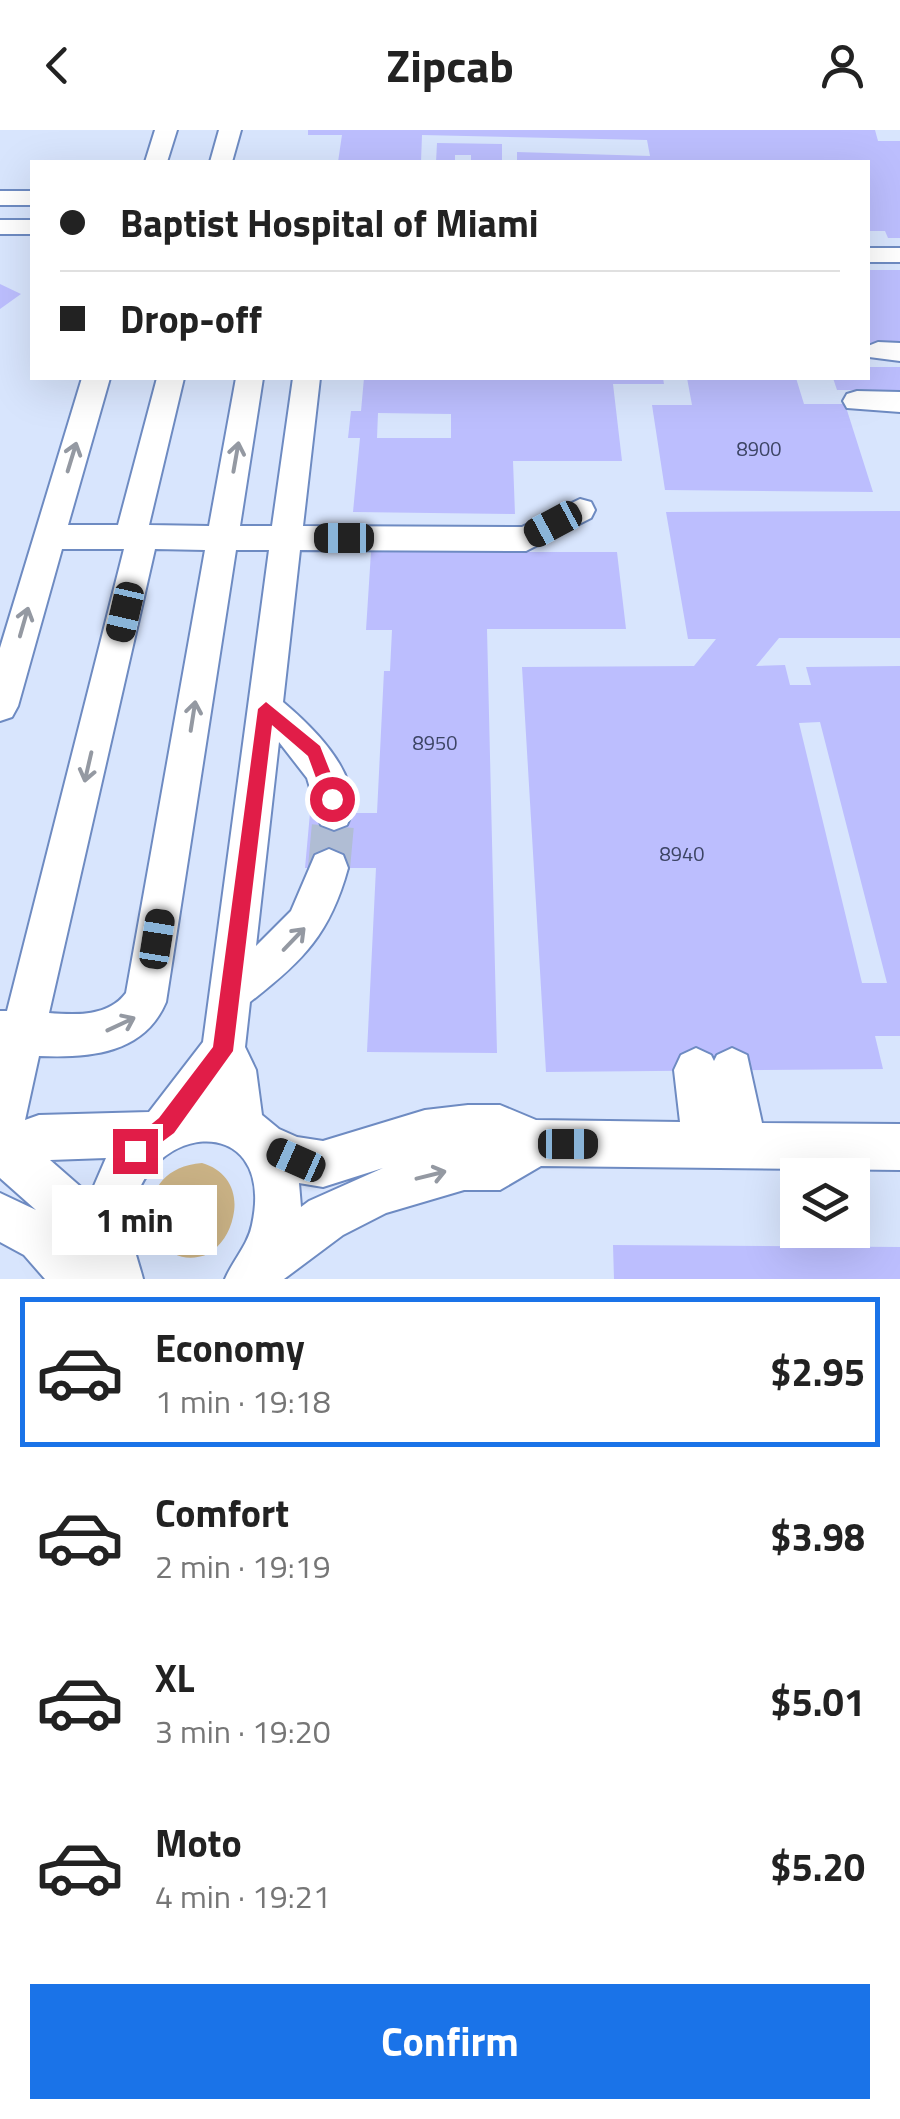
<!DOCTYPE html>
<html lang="en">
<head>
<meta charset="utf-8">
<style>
  :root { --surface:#fff; --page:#f6f6f6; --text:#222; --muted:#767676; --line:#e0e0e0; --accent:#1a73e8 }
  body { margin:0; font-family:"Titillium Web",sans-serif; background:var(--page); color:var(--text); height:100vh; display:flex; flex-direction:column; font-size:38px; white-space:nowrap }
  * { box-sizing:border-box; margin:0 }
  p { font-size:32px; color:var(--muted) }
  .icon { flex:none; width:55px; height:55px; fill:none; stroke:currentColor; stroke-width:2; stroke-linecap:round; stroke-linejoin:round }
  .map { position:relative; height:1149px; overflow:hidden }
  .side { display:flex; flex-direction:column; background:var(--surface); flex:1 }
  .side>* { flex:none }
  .banner { position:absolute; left:30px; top:30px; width:840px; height:220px; border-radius:0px; box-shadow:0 10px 40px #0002; display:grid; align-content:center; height:220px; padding:0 30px; background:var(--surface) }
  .controls { position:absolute; left:780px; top:1028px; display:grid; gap:20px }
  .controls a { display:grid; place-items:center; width:90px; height:90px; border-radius:0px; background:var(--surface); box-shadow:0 10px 40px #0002; font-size:50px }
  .end { position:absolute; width:45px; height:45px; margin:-22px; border:12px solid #e11d48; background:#fff; box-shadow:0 0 0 5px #fff }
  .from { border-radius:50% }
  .bubble { position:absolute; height:70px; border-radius:0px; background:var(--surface); box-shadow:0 10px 40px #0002; font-size:32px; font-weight:700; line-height:70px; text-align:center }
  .car { position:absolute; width:30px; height:60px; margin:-30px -15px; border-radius:12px; box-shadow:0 0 8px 2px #0007; background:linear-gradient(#222 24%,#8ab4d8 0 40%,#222 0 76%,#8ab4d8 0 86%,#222 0) }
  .banner b { display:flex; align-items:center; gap:35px; height:95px; font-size:38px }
  .banner b+b { border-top:2px solid var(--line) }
  .banner i { width:25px; height:25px; background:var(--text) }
  ul { padding:18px 0 0; list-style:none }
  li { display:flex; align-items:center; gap:30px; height:150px; margin:0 20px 15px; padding:0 10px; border:5px solid transparent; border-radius:0px }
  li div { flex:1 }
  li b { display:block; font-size:38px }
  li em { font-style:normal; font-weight:700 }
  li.active { border-color:var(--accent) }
  li>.icon { width:90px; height:90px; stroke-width:1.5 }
  .button { display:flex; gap:20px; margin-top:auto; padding:20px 30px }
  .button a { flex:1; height:115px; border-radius:0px; background:var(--accent); color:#fff; font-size:40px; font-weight:700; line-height:115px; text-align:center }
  header { display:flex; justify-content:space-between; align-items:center; height:130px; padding:0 30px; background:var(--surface); font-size:45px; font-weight:700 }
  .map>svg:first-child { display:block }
  .green { fill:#cbb386 }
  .building { fill:#bcbefe; fill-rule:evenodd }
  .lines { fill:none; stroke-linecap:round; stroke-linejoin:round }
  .minor-tunnel { stroke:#b0bdd4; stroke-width:42; stroke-dasharray:42 21; stroke-linecap:butt }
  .minor-casing { stroke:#6e8bc2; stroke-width:4 }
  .minor { fill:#fff; fill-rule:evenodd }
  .oneway { stroke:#9499a2 }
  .route { fill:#e11d48 }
  .labels { text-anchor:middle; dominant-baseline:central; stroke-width:8; stroke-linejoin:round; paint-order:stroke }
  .number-label { font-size:20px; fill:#3c4464 }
</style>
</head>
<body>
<header><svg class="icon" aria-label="back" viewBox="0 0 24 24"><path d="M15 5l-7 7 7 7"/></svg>Zipcab<svg class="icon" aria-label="person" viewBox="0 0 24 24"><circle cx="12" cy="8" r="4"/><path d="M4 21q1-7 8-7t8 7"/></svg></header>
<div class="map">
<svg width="900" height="1149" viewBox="0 0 900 1149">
  <rect width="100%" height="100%" fill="#d8e5fd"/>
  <!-- green -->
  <path class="green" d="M202,1033C227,1040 239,1062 233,1087C230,1102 221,1116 208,1124C147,1149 121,1039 202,1033Z"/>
  <!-- building -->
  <path class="building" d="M308,0H875L878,11H900V108H888L885,101H868V32H517V22L650,26L647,10L422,5L421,32H338L342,5H308Z
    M437,13L502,14V32H471V25H455V32H436Z
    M868,140H900V216H868Z
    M0,154L21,164L0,179Z
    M868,237H900V260H837L833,248H868Z
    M364,248H663L664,254H613L622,331H513L515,384L353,382L360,308H348L351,281H361ZM378,283L451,284V308H377Z
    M687,248H796L804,274H845L873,362L665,360L652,275H692Z
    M900,381V508H779L756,536L785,535L790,555H811L806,537L900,536V906H875L883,939L546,942L522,537L694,536L716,509H688L666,382ZM820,592L887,853H862L799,593Z
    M371,422H617L626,499H487L497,923L367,922L376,738H305L310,683H377L384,541H390L392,500H366Z
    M613,1115L900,1117V1149H614Z"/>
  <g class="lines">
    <!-- minor-tunnel -->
    <path class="minor-tunnel" d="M329,738L334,683"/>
    <!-- minor casing -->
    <g class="minor-casing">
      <path id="minor" d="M155,0H177L167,32H145Z
        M219,0H241L232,32H210Z
        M0,61H32V75H0Z
        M0,90H32V104H0Z
        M868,118H900V132H868Z
        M878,212L900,213V231L869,227L868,216Z
        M82,248H110L68,395H118L157,248H184L149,395L209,396L236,248H263L240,396H272L293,248H320L303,396L522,397L580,369L591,372L595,380L591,388L526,421L300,420L283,572C315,599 368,650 347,695L334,700L321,695L307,648L279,612L256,816L291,781L315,725L329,719L343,725L348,738C330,804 303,831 250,872L245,917L256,940L262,985L279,999L297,1007L323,1011L425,980L468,975H500L536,990L680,992L674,940L681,925L696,918L711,925L714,931L717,925L732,918L747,925L762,993L900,994V1040L541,1036L500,1060H464L386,1083L343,1105L284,1149H225C233,1130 248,1115 252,1095C278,975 134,992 131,1097C131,1113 139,1133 143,1149H45L24,1125L0,1112V1063L36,1080L0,1048V881H7L124,419H62L18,576L12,587L0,591V518ZM155,419L205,420L126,863C108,887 76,885 49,883ZM236,420H269L203,912L149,982L39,985L25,990L39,926C90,928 144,924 166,872ZM106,1028L90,1065L50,1030ZM383,1038L309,1071L301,1077L299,1053L323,1057Z
        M857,261L900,262V282L847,278L843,271L847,264Z"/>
    </g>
    <!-- minor -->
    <use href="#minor" class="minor"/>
  </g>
  <!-- one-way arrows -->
  <defs><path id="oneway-shaft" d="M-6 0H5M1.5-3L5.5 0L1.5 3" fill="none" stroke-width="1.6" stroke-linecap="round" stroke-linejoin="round" transform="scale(2.5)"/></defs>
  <g class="oneway">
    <use href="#oneway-shaft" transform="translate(72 327) rotate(-73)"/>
    <use href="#oneway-shaft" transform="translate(236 327) rotate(-80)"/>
    <use href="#oneway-shaft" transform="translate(24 492) rotate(-74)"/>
    <use href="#oneway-shaft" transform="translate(193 586) rotate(-81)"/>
    <use href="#oneway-shaft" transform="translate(88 637) rotate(103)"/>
    <use href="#oneway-shaft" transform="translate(294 809) rotate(-46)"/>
    <use href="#oneway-shaft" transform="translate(121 894) rotate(-25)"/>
    <use href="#oneway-shaft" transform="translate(431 1045) rotate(-14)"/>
  </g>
  <!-- route -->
  <path class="route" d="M266,572L320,616L341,669L332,677L326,675L308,626L272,595L233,921L174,1003L135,1032L127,1029L124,1021L127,1014L159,988L213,917L258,579Z"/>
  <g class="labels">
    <!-- number labels -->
    <g class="number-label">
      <text x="759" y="318">8900</text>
      <text x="435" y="612">8950</text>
      <text x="682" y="723">8940</text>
    </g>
  </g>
</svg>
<div class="controls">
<a><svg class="icon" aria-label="layers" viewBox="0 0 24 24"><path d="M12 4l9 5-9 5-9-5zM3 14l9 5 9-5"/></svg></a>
</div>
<i class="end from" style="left:332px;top:669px"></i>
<i class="end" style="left:135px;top:1021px"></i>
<div class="bubble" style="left:52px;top:1055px;width:165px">1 min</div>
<i class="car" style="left:553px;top:394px;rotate:242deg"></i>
<i class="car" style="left:344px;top:408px;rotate:270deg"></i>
<i class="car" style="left:125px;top:482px;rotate:193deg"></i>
<i class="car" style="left:157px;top:809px;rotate:9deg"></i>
<i class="car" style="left:568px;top:1014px;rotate:90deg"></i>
<i class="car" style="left:296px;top:1030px;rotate:294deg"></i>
<div class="banner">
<b><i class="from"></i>Baptist Hospital of Miami</b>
<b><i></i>Drop-off</b>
</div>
</div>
<section class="side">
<ul>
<li class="active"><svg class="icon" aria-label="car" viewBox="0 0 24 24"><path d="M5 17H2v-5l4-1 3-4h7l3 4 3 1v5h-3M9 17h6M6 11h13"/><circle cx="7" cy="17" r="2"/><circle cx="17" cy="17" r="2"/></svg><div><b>Economy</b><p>1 min · 19:18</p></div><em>$2.95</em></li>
<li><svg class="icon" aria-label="car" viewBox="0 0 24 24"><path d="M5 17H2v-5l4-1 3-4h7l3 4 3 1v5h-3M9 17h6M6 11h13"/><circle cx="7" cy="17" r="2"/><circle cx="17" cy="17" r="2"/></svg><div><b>Comfort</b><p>2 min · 19:19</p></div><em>$3.98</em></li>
<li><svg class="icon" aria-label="car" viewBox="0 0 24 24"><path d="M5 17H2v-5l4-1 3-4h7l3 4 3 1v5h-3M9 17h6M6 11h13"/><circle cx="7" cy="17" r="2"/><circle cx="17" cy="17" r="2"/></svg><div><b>XL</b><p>3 min · 19:20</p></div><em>$5.01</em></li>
<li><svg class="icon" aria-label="car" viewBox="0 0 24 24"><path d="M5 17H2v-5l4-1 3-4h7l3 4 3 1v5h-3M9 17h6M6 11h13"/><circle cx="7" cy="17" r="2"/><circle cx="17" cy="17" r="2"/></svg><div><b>Moto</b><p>4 min · 19:21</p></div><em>$5.20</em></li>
</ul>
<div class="button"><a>Confirm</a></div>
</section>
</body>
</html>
